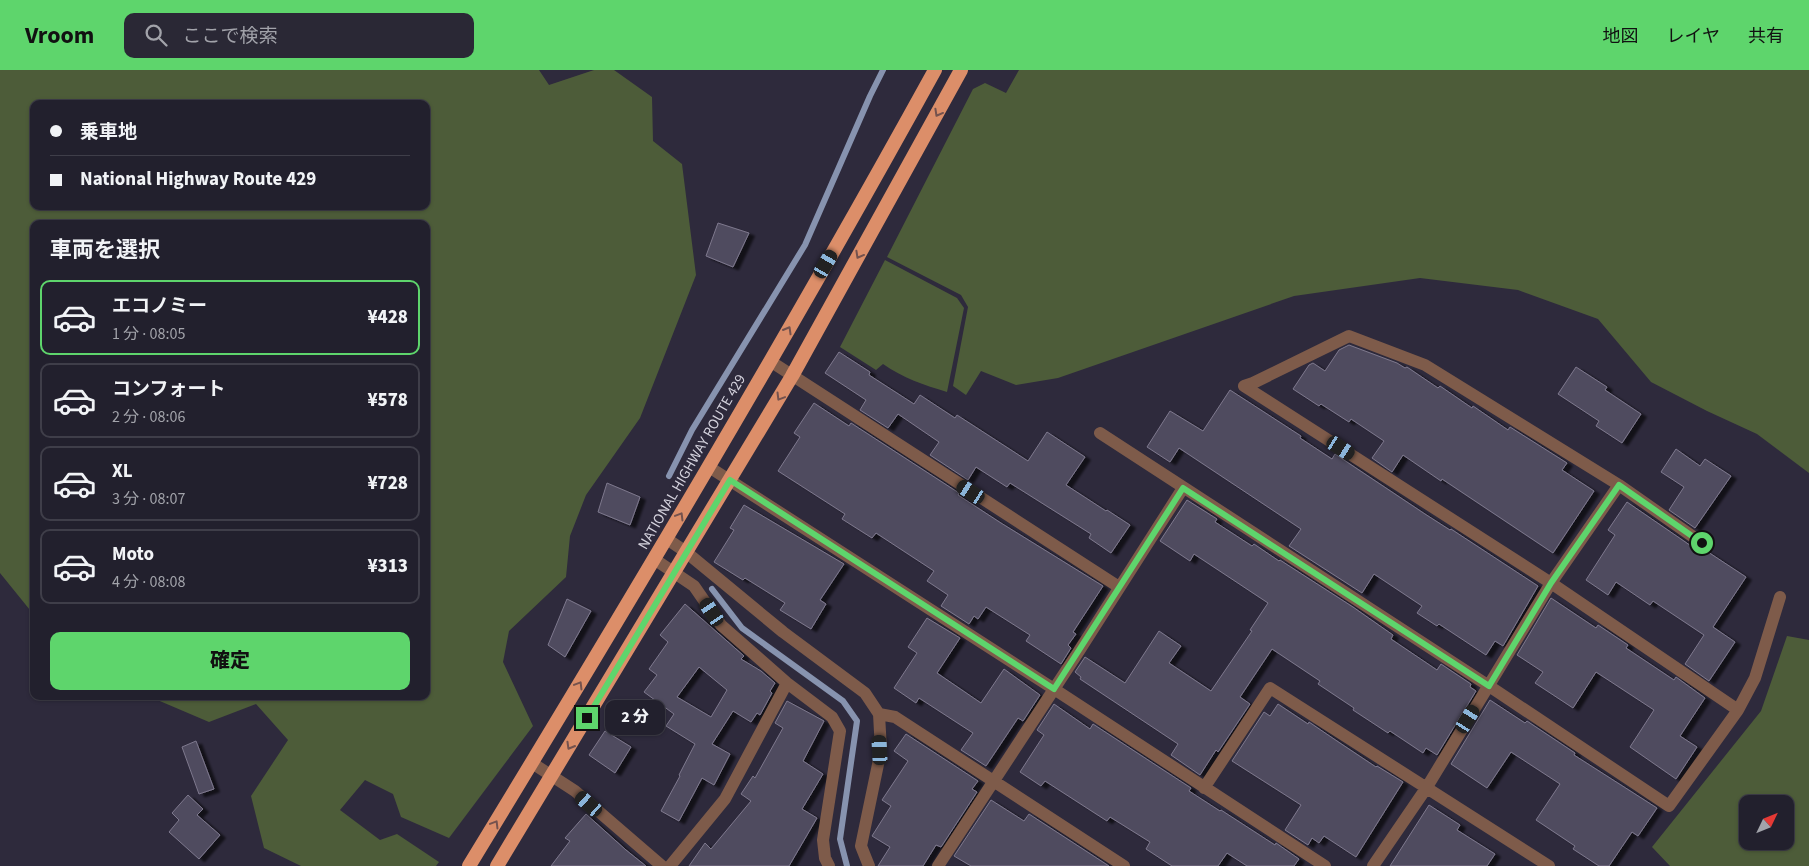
<!DOCTYPE html>
<html lang="ja">
<head>
<meta charset="utf-8">
<style>
  :root { --surface:#22202d; --page:#2a2835; --text:#f1f3f6; --muted:#a2a3aa; --line:#3f3e49; --accent:#5ed56c }
  body { margin:0; font-family:"Source Sans 3","Noto Sans JP",sans-serif; background:var(--page); color:var(--text); height:100vh; display:flex; flex-direction:column; font-size:19px; white-space:nowrap }
  * { box-sizing:border-box; margin:0 }
  p { font-size:16px; color:var(--muted) }
  .icon { flex:none; width:28px; height:28px; fill:none; stroke:currentColor; stroke-width:2; stroke-linecap:round; stroke-linejoin:round }
  .map { position:relative; flex:1; overflow:hidden }
  .side { position:absolute; left:30px; top:150px; width:400px; height:480px; display:flex; flex-direction:column; background:var(--surface); border-radius:10px; box-shadow:0 1px 4px #0004,0 0 0 1px var(--line) }
  .side>* { flex:none }
  .banner { position:absolute; left:30px; top:30px; width:400px; height:110px; border-radius:10px; box-shadow:0 1px 4px #0004,0 0 0 1px var(--line); display:grid; align-content:center; height:110px; padding:0 20px; background:var(--surface) }
  .needle { width:32px; rotate:47deg }
  .controls { position:absolute; left:1739px; top:725px; display:grid; gap:10px }
  .controls a { display:grid; place-items:center; width:55px; height:55px; border-radius:10px; background:var(--surface); box-shadow:0 1px 4px #0004,0 0 0 1px var(--line); font-size:25px }
  .end { position:absolute; width:22px; height:22px; margin:-11px; border:6px solid #5ed56c; background:#111; box-shadow:0 0 0 2px #111 }
  .from { border-radius:50% }
  .bubble { position:absolute; height:35px; border-radius:10px; background:var(--surface); box-shadow:0 1px 4px #0004,0 0 0 1px var(--line); font-size:16px; font-weight:800; line-height:35px; text-align:center }
  .car { position:absolute; width:15px; height:30px; margin:-15px -8px; border-radius:6px; box-shadow:0 0 4px 1px #0007; background:linear-gradient(#222 24%,#8ab4d8 0 40%,#222 0 76%,#8ab4d8 0 86%,#222 0) }
  .banner b { display:flex; align-items:center; gap:18px; height:48px; font-size:19px }
  .banner b+b { border-top:1px solid var(--line) }
  .banner i { width:12px; height:12px; background:var(--text) }
  ul { padding:0; list-style:none }
  li { display:flex; align-items:center; gap:15px; height:75px; margin:0 10px 8px; padding:0 10px; border:2px solid var(--line); border-radius:10px }
  li div { flex:1 }
  li b { display:block; font-size:19px }
  li em { font-style:normal; font-weight:800 }
  li.active { border-color:var(--accent) }
  li>.icon { width:45px; height:45px; stroke-width:1.5 }
  h2 { padding:0 20px; font-size:22px; line-height:60px }
  .button { display:flex; gap:10px; margin-top:auto; padding:10px 20px }
  .button a { flex:1; height:58px; border-radius:10px; background:var(--accent); color:#111; font-size:20px; font-weight:800; line-height:58px; text-align:center }
  header { display:flex; align-items:center; gap:30px; box-sizing:border-box; height:70px; padding:0 25px; background:var(--accent); color:#111 }
  header strong { font-size:24px }
  nav { display:flex; gap:28px; margin-inline-start:auto; font-size:18px }
  .search { width:350px; height:45px; background:var(--page); display:flex; align-items:center; gap:12px; box-sizing:border-box; padding:0 18px; border-radius:10px; color:var(--muted); font-size:19px }
  .map>svg:first-child { display:block }
  .green { fill:#4d5c39; fill-rule:evenodd }
  .lines { fill:none; stroke-linecap:round; stroke-linejoin:round }
  .stream { stroke:#8793af; stroke-width:6 }
  .building { fill:#504b5f; stroke:#7e798e; fill-rule:evenodd; filter:url(#shadow) }
  .minor { stroke:#7e5b4a; stroke-width:12 }
  .trunk { stroke:#dc8e69; stroke-width:14 }
  .oneway { stroke:#74524e }
  .route { stroke:#5ed56c; stroke-width:6 }
  .labels { text-anchor:middle; dominant-baseline:central; stroke-width:4.5; stroke-linejoin:round; paint-order:stroke }
  .street-label { font-size:15px; fill:#d4d2dd; stroke:#2e2a3c }
</style>
</head>
<body>
<header>
<strong>Vroom</strong>
<div class="search"><svg class="icon" aria-label="search" viewBox="0 0 24 24"><circle cx="10" cy="10" r="6"/><path d="M15 15l6 6"/></svg>ここで検索</div>
<nav><a>地図</a><a>レイヤ</a><a>共有</a></nav>
</header>
<div class="map">
<svg width="1809" height="796" viewBox="0 0 1809 796">
  <defs>
    <filter id="shadow"><feDropShadow dx="5.5" dy="3" stdDeviation="1" flood-color="#0009"/></filter>
  </defs>
  <rect width="100%" height="100%" fill="#2e2a3c"/>
  <!-- green -->
  <path class="green" d="M0,0H539L549,15L594,0H614L652,27L653,71L682,94L696,205L640,348L586,425L570,466L566,507L509,561L503,592L533,656L449,768L401,747L393,724L365,710L340,740L380,770L397,764L439,792L436,796H301L264,778L251,726L288,670L256,634L209,652L148,626H426V154H34V545L0,503ZM34,34H426V136H34Z
    M1019,0H1809V403L1757,364L1707,341L1651,312L1598,249L1518,220L1420,208L1294,226L1058,308L1016,315L981,301L966,325L953,316L968,237L961,225L887,187L973,19L985,13L1006,23Z
    M885,190L957,228L964,238L947,322C924,315 903,308 883,294L876,300L840,277Z
    M1787,566L1809,570V796H1670L1652,777L1761,641ZM1748,734H1785V771H1748Z"/>
  <g class="lines">
    <!-- stream -->
    <path class="stream" d="M669,406L692,360L805,175L870,26L883,0
      M712,519L742,558L843,631L857,651L840,769L847,796"/>
  </g>
  <!-- building -->
  <path class="building" d="M718,153L749,163L733,197L706,186Z
    M1349,275L1397,293L1405,298L1407,297L1438,318L1440,316L1472,338L1473,336L1508,360L1510,357L1567,393L1562,400L1594,421L1553,483L1442,409L1441,411L1403,385L1392,402L1372,388L1384,371L1351,349L1349,352L1321,334L1319,336L1293,319L1309,295L1313,293L1325,301L1339,280Z
    M839,282L870,302L869,305L914,334L920,325L955,348L957,345L1028,391L1047,362L1085,387L1066,415L1106,441L1107,440L1130,455L1111,483L1089,468L1091,464L1010,413L1007,417L976,397L968,410L930,385L939,372L898,344L888,358L860,340L866,330L825,303Z
    M1576,297L1607,317L1605,320L1641,344L1622,373L1596,356L1599,351L1558,324Z
    M1230,320L1301,366L1300,368L1332,389L1335,384L1425,444L1450,460L1451,459L1538,516L1503,576L1495,571L1486,585L1439,554L1437,556L1417,543L1422,536L1374,504L1362,523L1289,476L1301,459L1179,378L1170,392L1147,377L1170,341L1203,361Z
    M814,333L849,356L851,353L959,423L958,425L1001,453L1103,516L1073,562L1076,564L1068,575L1071,578L1061,594L1026,571L1030,565L986,537L978,549L974,546L969,554L941,536L948,525L927,511L934,501L876,463L872,468L842,449L845,444L778,401L800,367L794,363Z
    M1676,379L1700,396L1705,389L1731,406L1695,458L1669,440L1684,417L1661,402Z
    M607,413L640,427L630,455L598,442Z
    M1187,430L1217,449L1215,452L1252,476L1254,474L1279,491L1280,490L1353,537L1393,565L1391,569L1437,600L1441,594L1471,614L1470,617L1476,621L1437,685L1426,678L1423,683L1390,661L1388,663L1353,640L1354,638L1318,614L1320,611L1272,579L1240,627L1250,634L1218,682L1216,680L1200,705L1171,685L1178,674L1080,609L1081,607L1075,602L1085,587L1125,613L1159,561L1181,576L1169,593L1211,621L1252,561L1250,560L1268,533L1194,484L1190,491L1160,471Z
    M1627,432L1697,480H1705L1746,507L1713,557L1735,572L1709,611L1685,594L1704,565L1653,531L1650,535L1616,512L1608,525L1586,510L1615,465L1608,460Z
    M744,435L844,494L820,530L826,534L811,559L780,540L785,533L745,508L743,510L714,492L734,460L730,458Z
    M1551,528L1596,558L1598,555L1628,575L1626,578L1674,610L1676,607L1705,628L1680,666L1697,677L1676,709L1630,677L1654,640L1596,602L1573,638L1535,613L1543,602L1517,585Z
    M567,529L591,541L565,587L548,575Z
    M685,534L744,586L741,589L761,601L775,613L770,621L772,623L760,645L757,643L751,652L733,641L712,674L730,684L714,715L702,708L679,751L661,741L680,706L679,705L695,674L666,656L674,644L644,622L657,605L649,599L668,572L660,565ZM699,597L727,620L711,647L677,627Z
    M927,548L960,568L937,603L981,633L1004,599L1040,625L1023,651L1018,648L986,696L961,680L973,663L919,628L916,633L894,618L917,583L908,577Z
    M1490,630L1525,653L1527,651L1575,683L1574,685L1657,738L1638,766L1632,762L1609,796H1599L1573,779L1575,776L1536,750L1560,714L1511,682L1487,718L1451,694Z
    M787,631L824,651L803,691L823,704L802,739L817,748L789,796H689L705,773L711,779L751,731L741,724L753,706L755,708L783,658L775,653Z
    M1054,634L1090,659L1093,654L1191,718L1189,721L1220,741L1221,740L1275,775L1276,773L1299,789L1294,796H1247L1227,783L1218,796H1172L1146,779L1150,772L1110,747L1107,751L1045,711L1041,716L1020,702L1044,665L1037,660Z
    M1278,634L1308,654L1309,652L1337,671L1376,697L1377,696L1403,712L1356,787L1324,766L1319,773L1312,768L1308,775L1285,760L1301,735L1232,691L1264,642L1270,646Z
    M605,661L631,677L615,703L589,685Z
    M906,664L978,711L972,719L977,722L941,777L936,775L923,796H878L890,777L872,766L891,736L882,730L908,691L894,681Z
    M196,671L214,719L199,724L182,677Z
    M188,725L203,739L197,745L220,765L199,789L169,762L179,750L172,743Z
    M991,730L1024,751L1029,744L1109,796H971L954,786Z
    M1429,735L1460,755L1457,760L1495,784L1487,796H1390Z
    M586,744L626,780L646,796H551L570,771L565,768Z"/>
  <g class="lines">
    <!-- minor -->
    <path class="minor" d="M770,291L1119,517
      M1244,316L1253,313L1349,266L1425,295L1619,415L1702,473
      M1100,363L1489,616L1669,736L1738,640L1551,513L1244,316
      M709,397L1054,619L1325,796
      M667,469L686,482L783,562L865,623L879,644L881,680L861,776L869,796
      M654,489L694,516L721,555L787,613L832,647L840,661L823,770L825,788L829,796
      M1738,640L1755,608L1780,527
      M879,644L895,647L1124,796
      M532,693L575,721L662,796
      M1204,718L1270,618L1549,796
      M670,796L725,729L787,613
      M938,796L1079,581L1183,418
      M1373,796L1427,717L1551,513L1619,415"/>
    <!-- trunk -->
    <path class="trunk" d="M469,796C629,533 787,269 935,0
      M497,796L792,306L961,0"/>
  </g>
  <!-- one-way arrows -->
  <defs><path id="oneway-chevron" d="M-2-3.5L2.5 0L-2 3.5" fill="none" stroke-width="1.6" stroke-linecap="round" stroke-linejoin="round" transform="scale(1.25)"/></defs>
  <g class="oneway">
    <use href="#oneway-chevron" transform="translate(938 43) rotate(119)"/>
    <use href="#oneway-chevron" transform="translate(859 185) rotate(119)"/>
    <use href="#oneway-chevron" transform="translate(788 260) rotate(-60)"/>
    <use href="#oneway-chevron" transform="translate(780 327) rotate(121)"/>
    <use href="#oneway-chevron" transform="translate(680 446) rotate(-59)"/>
    <use href="#oneway-chevron" transform="translate(579 615) rotate(-59)"/>
    <use href="#oneway-chevron" transform="translate(570 676) rotate(120)"/>
    <use href="#oneway-chevron" transform="translate(495 754) rotate(-59)"/>
  </g>
  <g class="lines">
    <!-- route -->
    <path class="route" d="M587,648L730,410L1054,619L1183,418L1489,616L1551,513L1619,415L1702,473"/>
  </g>
  <g class="labels">
    <!-- street labels -->
    <g class="street-label">
      <text transform="translate(692 392) rotate(-60)">NATIONAL HIGHWAY ROUTE 429</text>
    </g>
  </g>
</svg>
<div class="controls">
<a><svg class="needle" viewBox="-14 -14 28 28"><path d="M0-13l5 13h-10z" fill="#e53935"/><path d="M0 13l5-13h-10z" fill="#a2a3aa"/></svg></a>
</div>
<i class="end from" style="left:1702px;top:473px"></i>
<i class="end" style="left:587px;top:648px"></i>
<div class="bubble" style="left:605px;top:630px;width:60px">2 分</div>
<i class="car" style="left:826px;top:194px;rotate:30deg"></i>
<i class="car" style="left:1341px;top:378px;rotate:123deg"></i>
<i class="car" style="left:971px;top:422px;rotate:303deg"></i>
<i class="car" style="left:712px;top:542px;rotate:326deg"></i>
<i class="car" style="left:1468px;top:649px;rotate:32deg"></i>
<i class="car" style="left:880px;top:680px;rotate:357deg"></i>
<i class="car" style="left:589px;top:734px;rotate:311deg"></i>
<div class="banner">
<b><i class="from"></i>乗車地</b>
<b><i></i>National Highway Route 429</b>
</div>
<section class="side">
<h2>車両を選択</h2>
<ul>
<li class="active"><svg class="icon" aria-label="car" viewBox="0 0 24 24"><path d="M5 17H2v-5l4-1 3-4h7l3 4 3 1v5h-3M9 17h6M6 11h13"/><circle cx="7" cy="17" r="2"/><circle cx="17" cy="17" r="2"/></svg><div><b>エコノミー</b><p>1 分 · 08:05</p></div><em>¥428</em></li>
<li><svg class="icon" aria-label="car" viewBox="0 0 24 24"><path d="M5 17H2v-5l4-1 3-4h7l3 4 3 1v5h-3M9 17h6M6 11h13"/><circle cx="7" cy="17" r="2"/><circle cx="17" cy="17" r="2"/></svg><div><b>コンフォート</b><p>2 分 · 08:06</p></div><em>¥578</em></li>
<li><svg class="icon" aria-label="car" viewBox="0 0 24 24"><path d="M5 17H2v-5l4-1 3-4h7l3 4 3 1v5h-3M9 17h6M6 11h13"/><circle cx="7" cy="17" r="2"/><circle cx="17" cy="17" r="2"/></svg><div><b>XL</b><p>3 分 · 08:07</p></div><em>¥728</em></li>
<li><svg class="icon" aria-label="car" viewBox="0 0 24 24"><path d="M5 17H2v-5l4-1 3-4h7l3 4 3 1v5h-3M9 17h6M6 11h13"/><circle cx="7" cy="17" r="2"/><circle cx="17" cy="17" r="2"/></svg><div><b>Moto</b><p>4 分 · 08:08</p></div><em>¥313</em></li>
</ul>
<div class="button"><a>確定</a></div>
</section>
</div>
</body>
</html>
